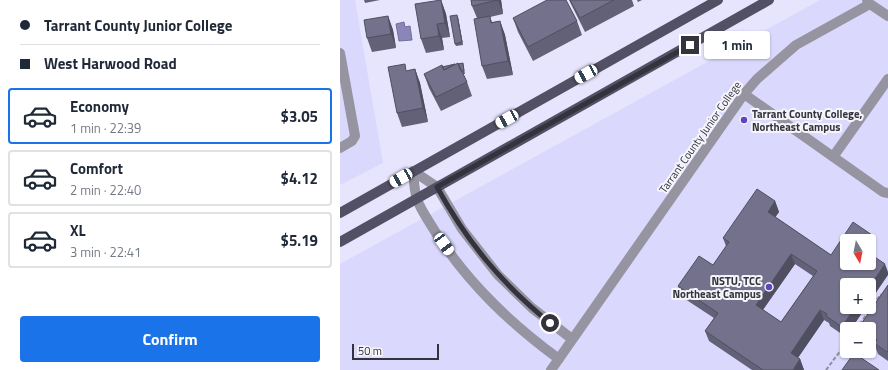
<!DOCTYPE html>
<html lang="en">
<head>
<meta charset="utf-8">
<style>
  :root { --surface:#fff; --page:#f2f2f3; --text:#1f2937; --muted:#747a83; --line:#e0e1e3; --accent:#1a73e8 }
  body { margin:0; font-family:"Titillium Web",sans-serif; background:var(--page); color:var(--text); height:100vh; display:flex; flex-direction:column; font-size:15px; white-space:nowrap }
  * { box-sizing:border-box; margin:0 }
  p { font-size:13px; color:var(--muted) }
  .icon { flex:none; width:22px; height:22px; fill:none; stroke:currentColor; stroke-width:2; stroke-linecap:round; stroke-linejoin:round }
  .map { position:relative; flex:1; overflow:hidden }
  .side { display:flex; flex-direction:column; background:var(--surface); width:340px }
  .side>* { flex:none }
  .hud { display:grid; align-content:center; height:88px; padding:0 20px; background:var(--surface) }
  .needle { width:26px; rotate:170deg }
  .controls { position:absolute; left:500px; top:234px; display:grid; gap:8px }
  .controls a { display:grid; place-items:center; width:36px; height:36px; border-radius:4px; background:var(--surface); box-shadow:0 1px 3px #0004; font-size:20px }
  .scale { position:absolute; left:12px; bottom:10px; width:87px; box-sizing:border-box; padding-left:4px; border:2px solid #33323d; border-top:0; font-size:11px; line-height:14px; white-space:nowrap; color:#33323d; -webkit-text-stroke:3px #f5f5fb; paint-order:stroke }
  .end { position:absolute; width:18px; height:18px; margin:-9px; border:5px solid #33323d; background:#fff; box-shadow:0 0 0 2px #fff }
  .from { border-radius:50% }
  .bubble { position:absolute; height:28px; border-radius:4px; background:var(--surface); box-shadow:0 1px 3px #0004; font-size:13px; font-weight:700; line-height:28px; text-align:center }
  .car { position:absolute; width:12px; height:24px; margin:-12px -6px; border-radius:5px; box-shadow:0 0 3px 1px #0007; background:linear-gradient(#fff 24%,#345 0 40%,#fff 0 76%,#345 0 86%,#fff 0) }
  .hud b { display:flex; align-items:center; gap:14px; height:38px; font-size:15px }
  .hud b+b { border-top:1px solid var(--line) }
  .hud i { width:10px; height:10px; background:var(--text) }
  ul { padding:0; list-style:none }
  li { display:flex; align-items:center; gap:12px; height:56px; margin:0 8px 6px; padding:0 12px; border:2px solid var(--line); border-radius:4px }
  li div { flex:1 }
  li b { display:block; font-size:15px }
  li em { font-style:normal; font-weight:700 }
  li.selected { border-color:var(--accent) }
  li>.icon { width:36px; height:36px; stroke-width:1.5 }
  .button { display:flex; gap:8px; margin-top:auto; padding:8px 20px }
  .button a { flex:1; height:46px; border-radius:4px; background:var(--accent); color:#fff; font-size:16px; font-weight:700; line-height:46px; text-align:center }
  main { display:flex; flex:1; min-height:0 }
  .map>svg:first-child { display:block }
  .built { fill:#dad8fc; fill-rule:evenodd }
  .water { fill:#8b86ba; stroke:#716d94 }
  .lines { fill:none; stroke-linecap:round; stroke-linejoin:round }
  .path { stroke:#8f8ea0; stroke-width:2; stroke-dasharray:4 2; stroke-linecap:butt }
  .minor { stroke:#9594a0; stroke-width:10 }
  .major { stroke:#515064; stroke-width:10 }
  .wall { fill:#636178; fill-rule:evenodd }
  .shaded-wall { fill:#504f61 }
  .building { fill:#73718b; stroke:#504f61; fill-rule:evenodd }
  .route { stroke:#33323d; stroke-width:5 }
  .poi-dot { fill:#5f44bc; stroke:#f5f5fb; stroke-width:1.5 }
  .labels { text-anchor:middle; dominant-baseline:central; stroke-width:4; stroke-linejoin:round; paint-order:stroke }
  .poi-label { font-size:11px; font-weight:bold; fill:#33323d; stroke:#f5f5fb; text-anchor:start }
  .street-label { font-size:11px; fill:#33323d; stroke:#f5f5fb }
</style>
</head>
<body>
<main>
<section class="side">
<div class="hud">
<b><i class="from"></i>Tarrant County Junior College</b>
<b><i></i>West Harwood Road</b>
</div>
<ul>
<li class="selected"><svg class="icon" aria-label="car" viewBox="0 0 24 24"><path d="M5 17H2v-5l4-1 3-4h7l3 4 3 1v5h-3M9 17h6M6 11h13"/><circle cx="7" cy="17" r="2"/><circle cx="17" cy="17" r="2"/></svg><div><b>Economy</b><p>1 min · 22:39</p></div><em>$3.05</em></li>
<li><svg class="icon" aria-label="car" viewBox="0 0 24 24"><path d="M5 17H2v-5l4-1 3-4h7l3 4 3 1v5h-3M9 17h6M6 11h13"/><circle cx="7" cy="17" r="2"/><circle cx="17" cy="17" r="2"/></svg><div><b>Comfort</b><p>2 min · 22:40</p></div><em>$4.12</em></li>
<li><svg class="icon" aria-label="car" viewBox="0 0 24 24"><path d="M5 17H2v-5l4-1 3-4h7l3 4 3 1v5h-3M9 17h6M6 11h13"/><circle cx="7" cy="17" r="2"/><circle cx="17" cy="17" r="2"/></svg><div><b>XL</b><p>3 min · 22:41</p></div><em>$5.19</em></li>
</ul>
<div class="button"><a>Confirm</a></div>
</section>
<div class="map">
<svg width="548" height="370" viewBox="0 0 548 370">
  <rect width="100%" height="100%" fill="#e7e5fd"/>
  <!-- built -->
  <path class="built" d="M0,0H15L43,163L0,185Z
    M480,0H548V370H0V264ZM507,241H529V263H507ZM507,285H529V307H507ZM507,329H529V351H507Z"/>
  <!-- water -->
  <path class="water" d="M64,22L65,27L70,26L72,40L59,41L56,24Z"/>
  <g class="lines">
    <!-- path -->
    <path class="path" d="M516,329L541,294
      M486,370L507,342"/>
    <!-- minor -->
    <path class="minor" d="M527,0L530,4L548,16
      M0,53L15,136L12,141L0,148
      M404,94L543,192L548,193
      M493,157L548,79
      M73,171C74,180 74,190 77,199C80,209 90,223 96,233C129,284 170,323 219,359
      M73,171L97,187L122,229L158,275L192,308L232,339
      M211,370L404,94L417,79L456,45L530,4"/>
    <!-- major -->
    <path class="major" d="M0,213L378,0
      M0,242L429,0"/>
  </g>
  <!-- wall -->
  <path class="wall" d="M24,0H40L25,3Z
    M101,0L106,14L110,37L102,38L104,50L86,53L81,39Z
    M131,0H161L163,14L150,17L152,22L160,21L165,35L173,75L147,79L142,66L137,18L132,6Z
    M229,0H292L294,6L245,32Z
    M297,0H302L298,2Z
    M48,16L53,30L56,48L32,52L27,38Z
    M118,17L123,45L116,46L115,44Z
    M173,18L237,21L242,35L193,61L178,32Z
    M123,63L125,74H123L127,82L132,96L101,111L89,88L84,74L102,67Z
    M75,69L80,83L88,122L62,127L57,113L67,71Z
    M435,201L439,212L435,217L491,255L536,245L530,254L507,307H526L511,329H507V335L506,337L490,326L489,323L484,320L458,358L460,359L464,370H412L369,341L365,331L374,318L342,297L338,286L373,265L386,246L383,238ZM455,264L473,276L441,322L423,310Z
    M548,285V361L538,354L535,346L529,342V329H519V327Z"/>
  <!-- shaded-wall -->
  <path class="shaded-wall" d="M101,0L106,14L110,37L105,23Z
    M158,0H161L163,14Z
    M117,15L118,17L123,45L122,42Z
    M48,16L53,30L56,48L51,34Z
    M160,21L165,35L173,75L168,61Z
    M97,24L102,38L104,50L99,36Z
    M75,69L80,83L88,122L83,108Z
    M435,201L439,212L432,222L428,212Z
    M532,235L536,245L529,256V241H528Z
    M451,254L455,264L419,315L416,305Z
    M545,264L548,272V275L529,303V287Z
    M515,307H526L511,329H507V335L506,337L502,327Z
    M480,310L484,320L454,363L451,353Z
    M460,359L464,370H453Z"/>
  <!-- building -->
  <path class="building" d="M101,0L105,23L97,24L99,36L81,39L75,4Z
    M131,0H158L132,6Z
    M207,0H226L237,21L188,47L173,18Z
    M230,0H274L240,18Z
    M117,15L122,42L115,44L110,16Z
    M48,16L51,34L27,38L24,20Z
    M150,16L151,23L160,21L168,61L142,66L134,19Z
    M118,63L127,82L96,97L84,74L102,65L104,70Z
    M123,63L124,71H121L118,64Z
    M65,64L66,71L75,69L83,108L57,113L48,67Z
    M115,64L104,70L102,67Z
    M417,189L435,201L428,212L491,255L513,222L532,235L528,241H507V263H529V253L545,264L529,287V285H507V307H515L502,327L486,316L487,314L480,310L451,353L460,359L453,370H423L365,331L378,313L338,286L359,256L373,265L389,242L383,238ZM451,254L477,271L441,322L416,305Z
    M548,285V351L547,352L534,343L537,340L529,334V329H522L519,327Z
    M514,353L539,370H502Z"/>
  <g class="lines">
    <!-- route -->
    <path class="route" d="M210,323C162,284 127,242 97,187L350,45"/>
  </g>
  <!-- markers -->
  <g class="poi-dot">
    <circle cx="404" cy="120" r="4"/>
    <circle cx="429" cy="287" r="4"/>
  </g>
  <g class="labels">
    <!-- poi labels -->
    <g class="poi-label">
      <text x="412" y="114">Tarrant County College,<tspan x="412" dy="13">Northeast Campus</tspan></text>
      <text x="421" y="281" text-anchor="end">NSTU, TCC<tspan x="421" dy="13">Northeast Campus</tspan></text>
    </g>
    <!-- street labels -->
    <g class="street-label">
      <text transform="translate(360 137) rotate(-55)">Tarrant County Junior College</text>
    </g>
  </g>
</svg>
<div class="controls">
<a><svg class="needle" viewBox="-14 -14 28 28"><path d="M0-13l5 13h-10z" fill="#e53935"/><path d="M0 13l5-13h-10z" fill="#747a83"/></svg></a>
<a>+</a>
<a>−</a>
</div>
<div class="scale">50 m</div>
<i class="end from" style="left:210px;top:323px"></i>
<i class="end" style="left:350px;top:45px"></i>
<div class="bubble" style="left:364px;top:31px;width:66px">1 min</div>
<i class="car" style="left:246px;top:74px;rotate:241deg"></i>
<i class="car" style="left:167px;top:119px;rotate:241deg"></i>
<i class="car" style="left:61px;top:178px;rotate:240deg"></i>
<i class="car" style="left:104px;top:244px;rotate:144deg"></i>
</div>
</main>
</body>
</html>
